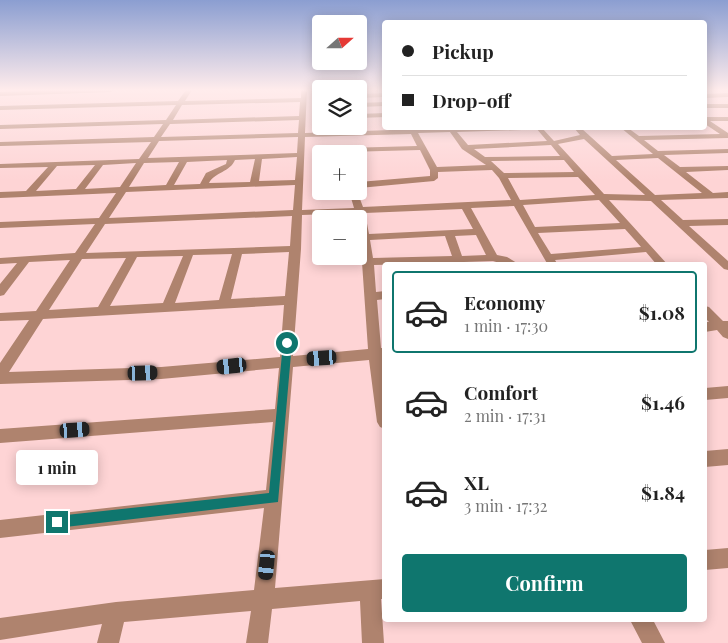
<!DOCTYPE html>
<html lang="en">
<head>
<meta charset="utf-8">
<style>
  :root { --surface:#fff; --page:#f6f6f6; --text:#222; --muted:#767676; --line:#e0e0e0; --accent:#0f766e }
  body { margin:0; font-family:"Playfair Display",serif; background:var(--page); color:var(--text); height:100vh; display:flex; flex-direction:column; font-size:19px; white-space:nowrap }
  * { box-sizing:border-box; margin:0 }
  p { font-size:16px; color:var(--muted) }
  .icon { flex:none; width:28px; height:28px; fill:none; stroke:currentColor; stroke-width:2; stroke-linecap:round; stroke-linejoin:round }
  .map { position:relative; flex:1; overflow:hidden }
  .details { position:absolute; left:382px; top:262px; width:325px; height:360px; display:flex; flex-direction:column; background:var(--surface); border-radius:5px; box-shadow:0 2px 12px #0003 }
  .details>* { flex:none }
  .guide { position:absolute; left:382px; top:20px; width:325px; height:110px; border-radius:5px; box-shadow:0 2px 12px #0003; display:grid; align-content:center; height:110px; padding:0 20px; background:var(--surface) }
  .needle { width:32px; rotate:69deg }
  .controls { position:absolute; left:312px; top:15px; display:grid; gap:10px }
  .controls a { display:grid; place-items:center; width:55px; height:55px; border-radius:5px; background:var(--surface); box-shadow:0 2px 12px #0003; font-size:25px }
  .end { position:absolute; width:22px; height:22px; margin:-11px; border:6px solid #0f766e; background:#fff; box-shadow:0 0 0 2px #fff }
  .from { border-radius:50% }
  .bubble { position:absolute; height:35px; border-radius:5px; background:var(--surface); box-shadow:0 2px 12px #0003; font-size:16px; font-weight:700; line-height:35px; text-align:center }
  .car { position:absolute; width:15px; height:30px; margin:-15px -8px; border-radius:6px; box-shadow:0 0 4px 1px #0007; background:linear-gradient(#222 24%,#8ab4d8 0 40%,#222 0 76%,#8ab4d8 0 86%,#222 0) }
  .guide b { display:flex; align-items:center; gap:18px; height:48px; font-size:19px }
  .guide b+b { border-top:1px solid var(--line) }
  .guide i { width:12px; height:12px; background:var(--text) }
  ul { padding:9px 0 0; list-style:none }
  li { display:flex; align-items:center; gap:15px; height:82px; margin:0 10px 8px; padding:0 10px; border:2px solid transparent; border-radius:5px }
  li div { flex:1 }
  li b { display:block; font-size:19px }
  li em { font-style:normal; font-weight:700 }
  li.current { border-color:var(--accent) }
  li>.icon { width:45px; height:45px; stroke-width:1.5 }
  .button { display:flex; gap:10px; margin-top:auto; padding:10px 20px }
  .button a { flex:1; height:58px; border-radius:5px; background:var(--accent); color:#fff; font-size:20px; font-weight:700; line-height:58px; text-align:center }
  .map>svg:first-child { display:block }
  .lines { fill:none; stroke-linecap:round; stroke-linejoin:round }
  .street { fill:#af836e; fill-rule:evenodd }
  .route { fill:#0f766e }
</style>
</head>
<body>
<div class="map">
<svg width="728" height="643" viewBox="0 0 728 643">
  <rect width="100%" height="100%" fill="#fed4d5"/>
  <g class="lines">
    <!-- street -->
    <path class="street" d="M62,90H114L111,92L0,96V92Z
      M186,90H192L185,101L301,98V90H307L305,133L449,128H525L522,130L457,132L468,145L547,141L536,128H542L554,141L580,135L574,128H581L612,156L653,154L621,128H628L639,136L720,134L705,124V117H728V121H710L728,133V138L644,140L658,151L728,149V153L664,155L680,167L728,166V170L686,172L713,193L728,192V198L661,200L683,220L728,219V225L689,226L728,261V270L724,269L651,201L609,200L668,265H657L646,252L555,260L558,265H548L514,206L471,208L497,255L507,257L520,265H506L493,261L464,262L465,265H455L454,263L374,265L376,292L385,291V299L377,300L381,348H385V358H383L385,374V429L380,427L377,422L369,360L293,367L275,588L385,579V599H381L384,643H362L360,601L272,609L268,643H246L251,611L124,622L119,643H97L102,624L0,640V618L116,602L254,590L264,508L0,538V520L266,490L273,422L0,443V429L275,409L279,368L161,379L0,384V363L29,320L0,321V313L36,311L70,260L29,262L4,295L0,296V284L17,263L0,264V258L75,253L95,224L0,228V222L99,218L116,193L0,198V192L26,191L48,167L0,168V164L139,159L151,142L0,146V142L154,137L163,124L0,129V125L166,120L176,105L0,110V106L178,101ZM300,102L299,116L173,120L182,105ZM299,120L298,133L161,137L170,124ZM450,132L462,149L486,165L437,167L418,133ZM411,134L417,146L345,148L341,150L345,152L420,150L430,170V176L359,182V188L434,181L438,178V172L492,170L499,178L511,200L363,207L357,191H349L354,208L302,210L305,137ZM298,137L297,153L148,158L159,141ZM584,139L645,195L604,194L558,144ZM551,145L560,156L485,157L474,149ZM297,157L295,180L259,181L262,159ZM658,158L702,193L655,195L616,160ZM255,159L250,182L209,183C215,172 230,172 235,160ZM227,160L226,164L206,173L200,184L174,185L187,162ZM564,160L574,172L504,173L491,161ZM179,162L166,185L129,187L144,163ZM136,163L120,187L85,189L103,165ZM95,165L76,189L36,191L57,166ZM578,177L595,195L520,200L508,178ZM295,185L293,210L109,218L126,192ZM599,200L620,223L535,227L523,205ZM462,209L473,229L369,234L365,213ZM355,213L357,219H359L368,349L293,356L301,249L302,215ZM292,216L290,246L86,253L105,224ZM625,229L641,247L551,254L538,233ZM476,235L486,255L462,256L455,236ZM445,236L452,256L373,258L370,240ZM289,252L285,296L231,299L242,254ZM232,254L219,300L175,303L193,255ZM183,256L163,303L110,306L137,257ZM126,258L98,307L49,310L82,259ZM284,305L280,357L161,367L9,372L43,319Z
      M385,93V97L359,98V94Z
      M728,93V97L705,98V94Z
      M385,102V106L359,107V103Z
      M705,104H728V108H705Z
      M385,113V117L359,118V114Z
      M705,306L709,307L723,321H728V339L723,337L717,330L705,332V322H709L705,318Z
      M728,386V398L705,400V388Z
      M728,449V465L705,467V451Z
      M728,548V568L705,570V550Z
      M630,620H653L665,643H642Z"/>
  </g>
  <!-- sky -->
  <linearGradient id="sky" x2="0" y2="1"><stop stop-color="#8b9ed1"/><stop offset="0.5" stop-color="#ffecec"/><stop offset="1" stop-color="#ffecec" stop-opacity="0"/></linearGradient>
  <rect width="728" height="180" fill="url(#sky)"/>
  <!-- route -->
  <path class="route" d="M287,340L292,343L278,502L57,528L53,526L51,522L53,518L57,516L269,493L283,343Z"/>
</svg>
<div class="controls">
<a><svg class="needle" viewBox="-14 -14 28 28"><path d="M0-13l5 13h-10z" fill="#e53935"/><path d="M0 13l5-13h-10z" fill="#767676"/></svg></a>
<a><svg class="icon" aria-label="layers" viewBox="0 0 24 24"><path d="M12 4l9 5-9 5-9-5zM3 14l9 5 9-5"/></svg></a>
<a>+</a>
<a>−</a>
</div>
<i class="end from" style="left:287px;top:343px"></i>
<i class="end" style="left:57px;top:522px"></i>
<div class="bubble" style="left:16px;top:450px;width:82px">1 min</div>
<i class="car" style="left:322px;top:358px;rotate:266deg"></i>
<i class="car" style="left:232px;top:366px;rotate:264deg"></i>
<i class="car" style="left:143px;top:373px;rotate:88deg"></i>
<i class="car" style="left:75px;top:430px;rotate:86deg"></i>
<i class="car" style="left:267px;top:565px;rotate:186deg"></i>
<div class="guide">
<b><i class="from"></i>Pickup</b>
<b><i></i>Drop-off</b>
</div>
<section class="details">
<ul>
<li class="current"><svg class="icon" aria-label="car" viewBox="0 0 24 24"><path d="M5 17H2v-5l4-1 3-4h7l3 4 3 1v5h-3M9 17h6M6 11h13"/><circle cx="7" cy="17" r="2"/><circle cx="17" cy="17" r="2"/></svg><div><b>Economy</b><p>1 min · 17:30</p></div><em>$1.08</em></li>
<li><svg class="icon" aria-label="car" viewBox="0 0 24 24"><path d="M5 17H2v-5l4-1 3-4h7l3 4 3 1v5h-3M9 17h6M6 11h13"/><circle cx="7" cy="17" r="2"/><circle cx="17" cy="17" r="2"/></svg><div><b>Comfort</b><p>2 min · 17:31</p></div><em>$1.46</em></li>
<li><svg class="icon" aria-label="car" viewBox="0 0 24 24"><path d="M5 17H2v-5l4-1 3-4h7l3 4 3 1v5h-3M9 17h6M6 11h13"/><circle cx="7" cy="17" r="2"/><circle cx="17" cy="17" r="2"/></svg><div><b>XL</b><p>3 min · 17:32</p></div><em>$1.84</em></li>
</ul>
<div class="button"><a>Confirm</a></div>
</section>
</div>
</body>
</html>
